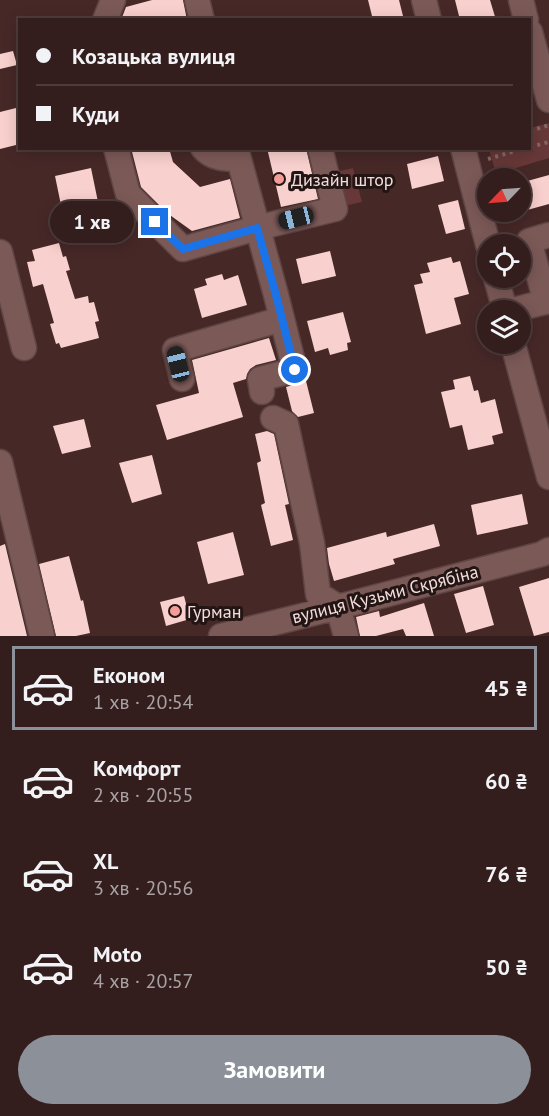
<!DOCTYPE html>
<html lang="uk">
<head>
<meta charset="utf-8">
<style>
  :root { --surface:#341e1d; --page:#3f2b2a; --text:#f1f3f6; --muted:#a9a2a4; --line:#4e3c3b; --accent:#8c9099 }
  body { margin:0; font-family:"PT Sans",sans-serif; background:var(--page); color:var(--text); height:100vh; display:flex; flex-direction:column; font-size:22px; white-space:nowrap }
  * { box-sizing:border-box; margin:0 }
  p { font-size:20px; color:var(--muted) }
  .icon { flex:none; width:33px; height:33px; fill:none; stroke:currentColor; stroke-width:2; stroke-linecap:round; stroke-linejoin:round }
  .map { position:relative; height:636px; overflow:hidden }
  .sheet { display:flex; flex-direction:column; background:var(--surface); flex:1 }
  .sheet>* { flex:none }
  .guide { position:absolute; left:18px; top:18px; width:513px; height:132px; border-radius:0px; box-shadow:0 3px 15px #0003,0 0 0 2px var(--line); display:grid; align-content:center; height:132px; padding:0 18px; background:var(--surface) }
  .needle { width:39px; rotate:245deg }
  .controls { position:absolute; left:477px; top:168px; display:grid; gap:12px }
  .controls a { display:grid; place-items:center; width:54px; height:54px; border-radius:50%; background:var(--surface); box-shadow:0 3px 15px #0003,0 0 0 2px var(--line); font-size:30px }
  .end { position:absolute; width:27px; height:27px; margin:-14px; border:8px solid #1a73e8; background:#fff; box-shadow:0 0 0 3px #fff }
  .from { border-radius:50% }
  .bubble { position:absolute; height:42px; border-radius:21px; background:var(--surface); box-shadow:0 3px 15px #0003,0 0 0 2px var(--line); font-size:20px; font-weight:800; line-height:42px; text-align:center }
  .car { position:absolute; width:18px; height:36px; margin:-18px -9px; border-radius:8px; box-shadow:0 0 4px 2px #0007; background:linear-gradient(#222 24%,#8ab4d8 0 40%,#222 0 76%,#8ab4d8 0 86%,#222 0) }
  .guide b { display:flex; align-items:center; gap:21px; height:57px; font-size:22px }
  .guide b+b { border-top:2px solid var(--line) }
  .guide i { width:15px; height:15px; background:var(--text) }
  ul { padding:10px 0 0; list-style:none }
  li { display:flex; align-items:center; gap:18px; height:84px; margin:0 12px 9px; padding:0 6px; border:3px solid transparent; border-radius:0px }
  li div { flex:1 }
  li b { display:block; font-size:22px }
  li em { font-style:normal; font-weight:800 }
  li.active { border-color:var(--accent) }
  li>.icon { width:54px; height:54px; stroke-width:1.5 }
  .primary-button { display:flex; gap:12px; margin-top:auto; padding:12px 18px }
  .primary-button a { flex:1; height:69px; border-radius:36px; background:var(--accent); color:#fff; font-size:24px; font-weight:800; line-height:69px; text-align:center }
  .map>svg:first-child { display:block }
  .green { fill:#673837 }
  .building { fill:#f8d0cd }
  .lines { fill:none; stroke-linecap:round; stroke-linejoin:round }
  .minor-casing { stroke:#5e4544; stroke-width:27 }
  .path { stroke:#826867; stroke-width:4; stroke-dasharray:3 4.5; stroke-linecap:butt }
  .minor { stroke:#7b5957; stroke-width:24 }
  .route { stroke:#1a73e8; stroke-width:8 }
  .poi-dot { fill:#f59b98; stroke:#231514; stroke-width:2 }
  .labels { text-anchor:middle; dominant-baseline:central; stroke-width:6; stroke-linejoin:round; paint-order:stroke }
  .poi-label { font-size:18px; fill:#f1dddc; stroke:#231514; text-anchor:start }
  .street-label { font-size:18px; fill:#f1dddc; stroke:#231514 }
</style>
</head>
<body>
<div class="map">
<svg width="549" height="636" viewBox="0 0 549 636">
  <rect width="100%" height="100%" fill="#462827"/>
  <!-- green -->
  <path class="green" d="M549,123V158L496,174L489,149L530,148V128Z
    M353,168L362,202L344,206L335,172Z"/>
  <!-- building -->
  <path class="building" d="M152,0H183L187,20H121L126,7Z
    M368,0H399L404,20H373Z
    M455,0H490L496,20H460Z
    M13,51L17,65L0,69V54Z
    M20,107V144L0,149V112Z
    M131,148H169L173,162L200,187L230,179L240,218L192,231L167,213L141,187Z
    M267,148H306L318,199L281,207Z
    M438,156L444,181L412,189L407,164Z
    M91,168L98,202L62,210L55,176Z
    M549,175V204L520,212V183Z
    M458,200L465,229L446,234L438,205Z
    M59,243L63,257L66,256L70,270L66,271L75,299L88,296L89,303L94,302L99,321L95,322L99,338L61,348L59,343L56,344L50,324L54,323L43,284L33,287L27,262L35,261L32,250Z
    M330,251L336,276L302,284L296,259Z
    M451,257L453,263L460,261L469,294L454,298L461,324L426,334L414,285L423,283L420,274L430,272L427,263Z
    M222,274L224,280L238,275L247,305L202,318L194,289L207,285L205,279Z
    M343,312L351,342L347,343L348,350L330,355L328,348L315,352L307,321Z
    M269,338L276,360L256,365L250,369L247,374L246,379L233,383L243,417L167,440L156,405L199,393L192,360Z
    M470,376L474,391L478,390L481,403L495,399L503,433L492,436L494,444L468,450L462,425L450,428L441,392L455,389L453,380Z
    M306,381L314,413L298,417L292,411L286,387Z
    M84,419L91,447L62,454L53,426Z
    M267,431L274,434L289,504L285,505L293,540L271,546L261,505L265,503L257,463L261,461L255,434Z
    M152,455L162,494L132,503L119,463Z
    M522,494L528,524L477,535L471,505Z
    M434,524L440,546L393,559L395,564L334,581L329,564L327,548L386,532L387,537Z
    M233,532L244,575L208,584L197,542Z
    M5,544L27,636H0V546Z
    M69,556L81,601L83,600L90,633L76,636H56L39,564Z
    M549,578V632L534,636L519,587Z
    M483,586L494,625L466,633L454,594Z
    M184,596L190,619L166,626L160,602Z
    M424,603L434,636H406L403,629L376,636H360L356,617L379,611L380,617Z"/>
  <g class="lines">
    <!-- minor casing -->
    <g class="minor-casing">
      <path id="minor" d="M197,0L202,20
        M424,0L429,20
        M521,0L526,20
        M105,20L113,0
        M530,32L549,100
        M116,148L128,194L183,249L257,228L335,209L320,148
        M203,148C212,159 226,159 239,159
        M236,148L276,295L295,370L260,379L262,392
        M463,148L488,245
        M0,252L24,348
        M496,278L505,310
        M546,302L529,241L549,235
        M513,310L549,301
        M513,344L549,477
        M182,379L175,350L282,319
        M273,418L286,424L312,543L318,594L338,607L346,636
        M0,462L42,636
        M221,636L338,607L542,554L549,550"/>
    </g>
    <!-- path -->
    <path class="path" d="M530,131L549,125
      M530,147L549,142
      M488,159L525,148"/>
    <!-- minor -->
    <use href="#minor" class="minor"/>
  </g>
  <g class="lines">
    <!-- route -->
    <path class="route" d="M155,222L183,249L257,228L276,295L295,370"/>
  </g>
  <!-- markers -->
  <g class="poi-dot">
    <circle cx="279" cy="179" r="6"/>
    <circle cx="175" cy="611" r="6"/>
  </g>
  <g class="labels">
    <!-- poi labels -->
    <g class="poi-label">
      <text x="291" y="179">Дизайн штор</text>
      <text x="187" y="611">Гурман</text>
    </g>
    <!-- street labels -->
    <g class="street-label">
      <text transform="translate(385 594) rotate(-14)">вулиця Кузьми Скрябіна</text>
    </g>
  </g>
</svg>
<div class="controls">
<a><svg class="needle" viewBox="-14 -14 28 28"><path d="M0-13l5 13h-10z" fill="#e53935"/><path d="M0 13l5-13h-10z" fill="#a9a2a4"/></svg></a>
<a><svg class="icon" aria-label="locate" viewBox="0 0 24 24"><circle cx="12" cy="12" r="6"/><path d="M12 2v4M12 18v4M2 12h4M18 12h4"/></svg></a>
<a><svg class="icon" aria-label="layers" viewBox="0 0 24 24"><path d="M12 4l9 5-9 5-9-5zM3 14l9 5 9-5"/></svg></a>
</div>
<i class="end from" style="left:295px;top:370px"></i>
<i class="end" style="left:155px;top:222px"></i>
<div class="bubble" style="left:50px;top:201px;width:84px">1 хв</div>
<i class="car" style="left:296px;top:218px;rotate:256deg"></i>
<i class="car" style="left:178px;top:364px;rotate:346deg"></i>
<div class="guide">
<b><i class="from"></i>Козацька вулиця</b>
<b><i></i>Куди</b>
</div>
</div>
<section class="sheet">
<ul>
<li class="active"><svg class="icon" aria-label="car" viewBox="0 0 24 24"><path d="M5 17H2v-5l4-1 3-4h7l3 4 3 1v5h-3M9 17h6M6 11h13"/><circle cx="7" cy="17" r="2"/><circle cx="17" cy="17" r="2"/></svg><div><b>Економ</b><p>1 хв · 20:54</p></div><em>45 ₴</em></li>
<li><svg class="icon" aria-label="car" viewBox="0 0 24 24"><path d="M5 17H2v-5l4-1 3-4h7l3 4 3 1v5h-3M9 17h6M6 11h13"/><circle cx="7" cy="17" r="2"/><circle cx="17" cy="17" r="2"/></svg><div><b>Комфорт</b><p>2 хв · 20:55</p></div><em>60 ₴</em></li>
<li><svg class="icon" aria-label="car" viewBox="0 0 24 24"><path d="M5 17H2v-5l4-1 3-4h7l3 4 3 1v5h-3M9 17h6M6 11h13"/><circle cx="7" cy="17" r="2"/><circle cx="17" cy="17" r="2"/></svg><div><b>XL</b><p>3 хв · 20:56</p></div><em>76 ₴</em></li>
<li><svg class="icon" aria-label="car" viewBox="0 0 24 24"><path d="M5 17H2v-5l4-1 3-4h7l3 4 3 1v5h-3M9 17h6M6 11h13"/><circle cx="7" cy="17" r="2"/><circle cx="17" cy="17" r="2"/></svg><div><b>Moto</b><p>4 хв · 20:57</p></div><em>50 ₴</em></li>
</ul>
<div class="primary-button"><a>Замовити</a></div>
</section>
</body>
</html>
